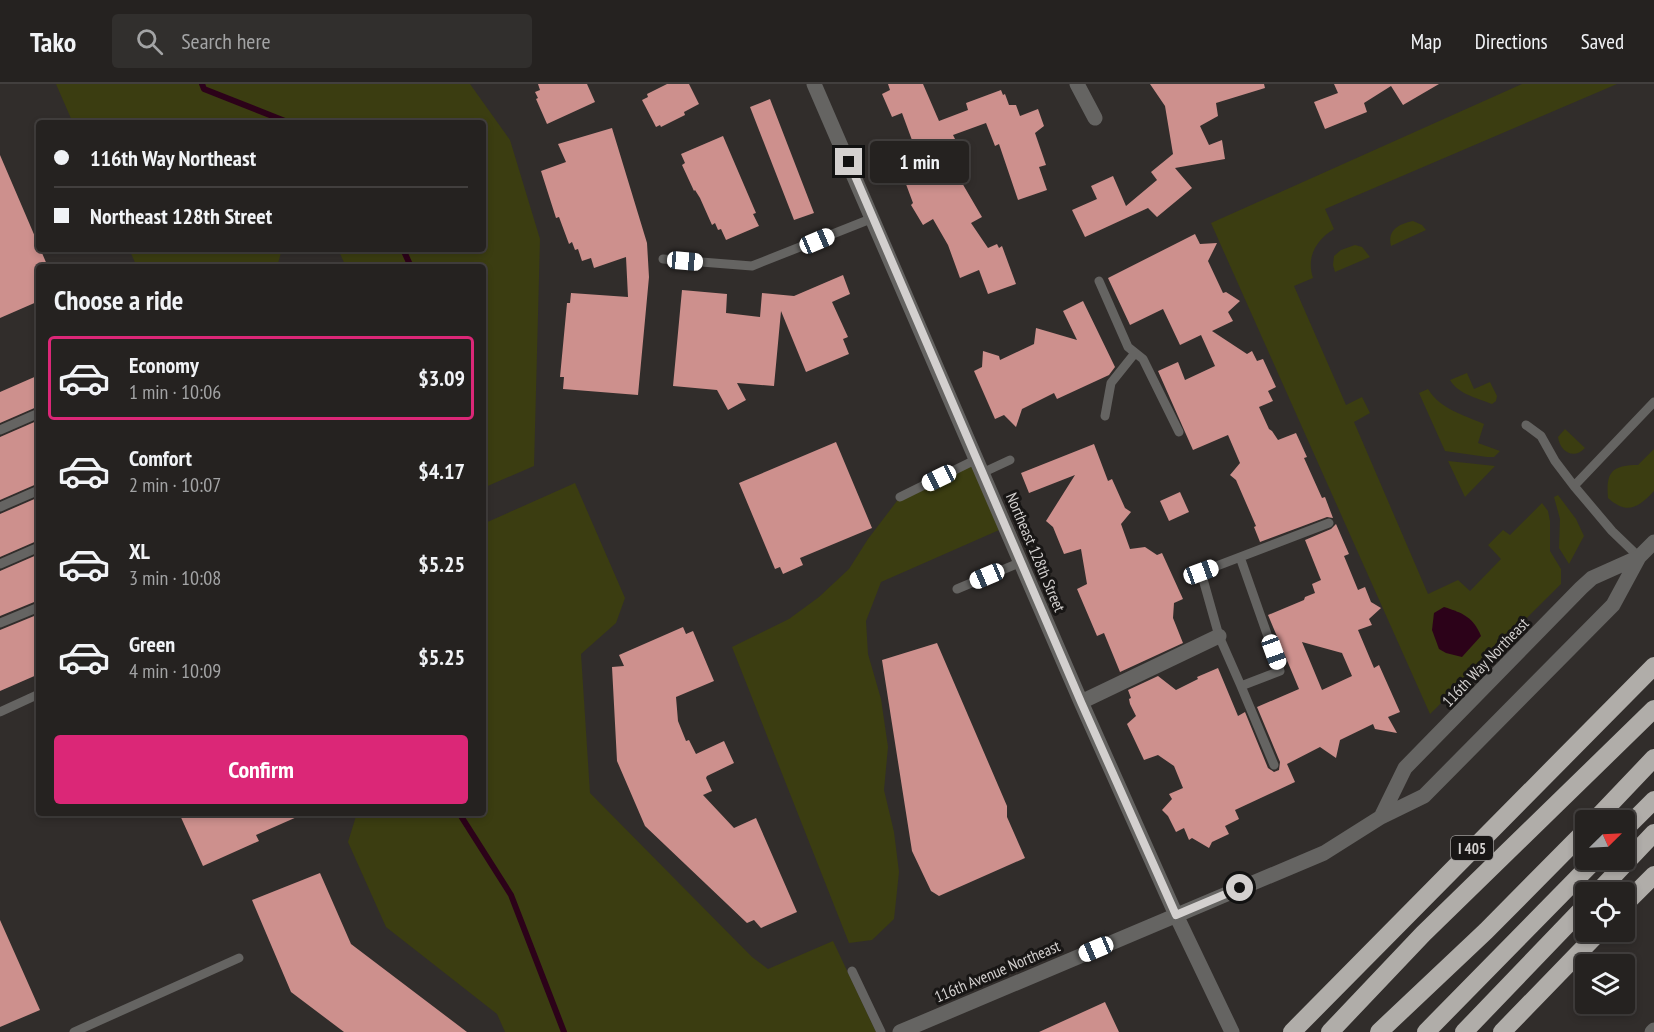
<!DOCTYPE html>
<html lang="en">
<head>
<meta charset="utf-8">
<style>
  :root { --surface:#252220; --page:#312f2d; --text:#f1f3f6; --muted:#a3a4a5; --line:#423f3e; --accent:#db2777 }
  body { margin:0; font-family:"PT Sans Narrow",sans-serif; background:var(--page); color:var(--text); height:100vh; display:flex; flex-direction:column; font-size:22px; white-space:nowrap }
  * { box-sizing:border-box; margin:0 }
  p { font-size:20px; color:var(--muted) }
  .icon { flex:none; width:33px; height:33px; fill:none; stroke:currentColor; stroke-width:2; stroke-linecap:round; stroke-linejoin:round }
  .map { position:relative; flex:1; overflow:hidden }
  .side { position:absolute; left:36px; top:180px; width:450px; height:552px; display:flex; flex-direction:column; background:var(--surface); border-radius:6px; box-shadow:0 3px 9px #0003,0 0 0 2px var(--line) }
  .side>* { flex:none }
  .guide { position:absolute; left:36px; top:36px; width:450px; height:132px; border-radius:6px; box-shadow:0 3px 9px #0003,0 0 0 2px var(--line); display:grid; align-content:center; height:132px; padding:0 18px; background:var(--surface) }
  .needle { width:39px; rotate:66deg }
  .tools { position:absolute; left:1575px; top:726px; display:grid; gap:12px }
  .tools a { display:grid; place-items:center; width:60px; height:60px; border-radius:6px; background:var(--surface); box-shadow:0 3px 9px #0003,0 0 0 2px var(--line); font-size:30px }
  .end { position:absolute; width:27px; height:27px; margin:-14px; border:8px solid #d3d0cf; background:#111; box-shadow:0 0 0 3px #111 }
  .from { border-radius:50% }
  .bubble { position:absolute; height:42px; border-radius:6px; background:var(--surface); box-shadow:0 3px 9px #0003,0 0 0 2px var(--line); font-size:20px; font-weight:600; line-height:42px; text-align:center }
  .car { position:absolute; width:18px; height:36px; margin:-18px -9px; border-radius:8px; box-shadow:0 0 4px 2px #0007; background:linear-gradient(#fff 24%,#345 0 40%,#fff 0 76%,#345 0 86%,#fff 0) }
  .guide b { display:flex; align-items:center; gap:21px; height:57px; font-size:22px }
  .guide b+b { border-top:2px solid var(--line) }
  .guide i { width:15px; height:15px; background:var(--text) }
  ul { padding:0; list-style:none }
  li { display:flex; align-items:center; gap:18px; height:84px; margin:0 12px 9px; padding:0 6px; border:3px solid transparent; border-radius:6px }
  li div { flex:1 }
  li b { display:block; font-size:22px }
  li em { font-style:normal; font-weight:600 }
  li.current { border-color:var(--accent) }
  li>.icon { width:54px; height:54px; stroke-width:1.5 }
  h2 { padding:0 18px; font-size:27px; line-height:72px }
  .action { display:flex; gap:12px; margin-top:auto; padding:12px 18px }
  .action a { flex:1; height:69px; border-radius:6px; background:var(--accent); color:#fff; font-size:24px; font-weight:600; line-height:69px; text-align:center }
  header { display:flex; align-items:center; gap:36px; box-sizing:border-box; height:84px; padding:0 30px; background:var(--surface); border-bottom:2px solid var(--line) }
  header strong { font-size:28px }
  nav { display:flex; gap:33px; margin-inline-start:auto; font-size:21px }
  .search { width:420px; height:54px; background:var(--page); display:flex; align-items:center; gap:15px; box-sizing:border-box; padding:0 21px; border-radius:6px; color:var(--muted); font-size:22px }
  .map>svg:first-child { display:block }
  .green { fill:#3b3d11 }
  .water { fill:#2c0219 }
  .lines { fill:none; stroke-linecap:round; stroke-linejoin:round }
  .stream { stroke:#2c0219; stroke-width:6 }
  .building { fill:#cd908d; fill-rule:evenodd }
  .service { stroke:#656462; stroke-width:9 }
  .minor { stroke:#656462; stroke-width:15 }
  .tertiary { stroke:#656462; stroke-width:15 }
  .motorway { stroke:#b0ada9; stroke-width:18 }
  .route { stroke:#d3d0cf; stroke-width:8 }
  .labels { text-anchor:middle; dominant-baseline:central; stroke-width:6; stroke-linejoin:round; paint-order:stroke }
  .shield { fill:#181615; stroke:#9b9897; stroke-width:1.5 }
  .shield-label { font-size:15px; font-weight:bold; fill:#d3d0cf }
  .street-label { font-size:16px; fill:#d3d0cf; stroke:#181615 }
</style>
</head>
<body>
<header>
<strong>Tako</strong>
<div class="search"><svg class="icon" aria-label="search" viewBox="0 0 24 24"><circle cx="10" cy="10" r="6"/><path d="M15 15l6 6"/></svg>Search here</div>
<nav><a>Map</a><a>Directions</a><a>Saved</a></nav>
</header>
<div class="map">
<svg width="1654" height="948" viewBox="0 0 1654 948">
  <rect width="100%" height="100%" fill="#312d2b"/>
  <!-- green -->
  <path class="green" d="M56,0H470L510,56L540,155L534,382L483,404V183H346L338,165H483V39H73Z
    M1522,0H1617L1325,125L1334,145C1316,156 1306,173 1313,194L1294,202L1346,321L1362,313L1370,329L1354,338L1428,510L1458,496L1470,507L1501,475L1488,461L1503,446L1510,451L1542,419L1548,427L1550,437V467L1561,485V500L1430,630L1211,139Z
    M1413,137L1422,141L1426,146L1391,162C1387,146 1399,140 1413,137Z
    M1355,161L1362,163L1370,173L1335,188L1333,181L1334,172L1341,166Z
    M129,165H282L277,183H137Z
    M1467,289L1474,305L1490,298L1497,312L1496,317L1492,320C1477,314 1458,310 1450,296Z
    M1428,305C1440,325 1464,331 1484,340L1478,359L1500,367L1494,373H1487L1445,367L1419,309Z
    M1565,345L1585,364C1574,376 1560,368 1558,353Z
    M1654,365V407C1638,424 1627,431 1608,414C1606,389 1611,381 1638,381Z
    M978,376L1006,443L881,498L866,537L868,570L881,615L888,663L884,706L894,748L899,788L894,835L872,856L849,859L732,563L789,535L819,513L849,485L868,455L900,413Z
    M1448,377L1495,382L1465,413Z
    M575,399L625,514L616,539L581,570L590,709L752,873L768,885L833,857L876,948H505L497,930L386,843L348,758L357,729H483V440Z
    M1558,411L1576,435L1584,452L1569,480L1559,464L1560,435L1554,413Z"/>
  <!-- water -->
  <path class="water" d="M1444,523C1463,529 1473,533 1481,552L1462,573L1446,569L1439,565L1432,546L1434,529Z"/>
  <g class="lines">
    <!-- stream -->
    <path class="stream" d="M202,0L204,5L290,39
      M403,165L411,183
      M483,354L485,359L483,370
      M459,729L511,811L564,948"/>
  </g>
  <!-- building -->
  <path class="building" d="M538,0H587L595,18L547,40L536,15L538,14L535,8L540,6Z
    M667,0H689L699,20L684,28L685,31L661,43L660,41L656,43L642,16L648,13L647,10Z
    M888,0H923L939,37L968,26L966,19L1001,6L1003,11L1005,10L1009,21H1016L1020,32L1038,25L1044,42L1035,49L1046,81L1039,83L1047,106L1018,116L999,60L995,62L986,39L953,51L957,59L949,62L953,73L948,75L982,133L971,139L988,164L997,160L999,164L1002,162L1016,200L988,210L979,186L960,194L948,161L933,135L923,141L911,121L913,119L897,76L916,67L902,29L892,33L882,10L890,6Z
    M1150,0H1264L1265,4L1216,19L1218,32L1200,42L1209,61L1222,56L1225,75L1175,84L1192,104L1157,133L1148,124L1085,153L1072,126L1097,115L1091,102L1113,92L1126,122L1157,96L1151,88L1173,70L1165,22Z
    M1334,0H1439L1403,21L1391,2L1364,19L1367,28L1325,45L1314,18L1338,9Z
    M770,15L814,129L794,136L750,23Z
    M612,44L647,159L649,193L638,311L563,305L564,293H560L567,219H570L571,209L628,213L626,173L594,184L591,174L582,177L578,165L575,166L572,158L569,160L559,133L556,134L541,87L566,78L558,60Z
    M723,52L756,129L753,130L759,142L726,156L721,145L718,146L715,139L712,141L700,114L695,106L694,107L682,81L685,79L681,70Z
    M0,71L48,183H39V217L0,234Z
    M1195,150L1200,160L1217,159L1208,177L1223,209L1226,208L1240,217L1228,228L1233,237L1212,247L1247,270L1252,267L1257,277L1263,275L1276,303L1268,307L1273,317L1259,323L1269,345L1272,347L1278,356L1296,349L1307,373L1304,374L1322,414L1325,413L1333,434L1327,433L1260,458L1254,443L1256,442L1236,396L1230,391L1240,379L1228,351L1193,366L1158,287L1178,278L1185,296L1215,282L1201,251L1180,261L1163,225L1130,241L1108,194Z
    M843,191L850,210L832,218L848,253L843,255L849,270L806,288L781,227L774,302L737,299L746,316L728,326L717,306L673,302L682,206L727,210L726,229L760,233L762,209L794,212Z
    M1083,217L1115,283L1109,291L1057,315L1054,309L1022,325L1016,343L1004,331L995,335L974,287L982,283L983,267L999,272L1000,276L1034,260L1036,244L1077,256L1063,227Z
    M39,291V322L0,339V308Z
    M39,336V399L0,416V353Z
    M836,358L872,444L800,474L803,481L783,490L780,483L775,485L739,399Z
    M1094,360L1108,397L1112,395L1125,424L1131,428L1121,440L1130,465L1145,463L1157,471L1162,469L1183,515L1174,519L1173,534L1183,559L1120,588L1104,549L1097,552L1077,505L1087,500L1081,465L1064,470L1053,443L1046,437L1075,391L1029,409L1021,389Z
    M1180,408L1189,428L1169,437L1160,417Z
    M39,413V456L0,473V430Z
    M1336,440L1349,470L1344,472L1358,506L1365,503L1371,518L1381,524L1369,535L1372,541L1358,546L1374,584L1379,581L1400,628L1388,633L1397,649L1375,645L1373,640L1340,656L1336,674L1320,663L1287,680L1295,698L1235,726L1239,735L1225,742L1229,750L1212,758L1209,764L1192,754L1189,756L1184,744L1176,748L1168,732L1162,726L1172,715L1169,710L1183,704L1174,682L1158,671L1144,676L1127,640L1136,632L1130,620L1129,615L1131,614L1128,606L1158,592L1176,606L1198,595L1197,593L1218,584L1238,632L1245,628L1268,684L1274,688L1279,686L1280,678L1257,623L1299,605L1268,531L1304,516L1305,513L1315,509L1312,500L1321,496L1305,456L1331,445ZM1302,558L1342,569L1352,592L1322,606Z
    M39,470V516L0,532V487Z
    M39,530V590L0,607V546Z
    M683,543L686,550L693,547L714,597L676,613L678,637L686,657L689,656L696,670L724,657L734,679L707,692L706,694L712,707L703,711L734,744L756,734L797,828L761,844L754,836L747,839L645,742L617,677L612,583L624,582L619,571Z
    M937,559L1007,722V733L1025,774L939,812L931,807L912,767L882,576Z
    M179,729H306L256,751L259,757L203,782Z
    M320,789L351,860L467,948H344L291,908L252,816Z
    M0,836L40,926L0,943Z
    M1105,918L1119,948H1039Z"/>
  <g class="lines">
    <!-- service -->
    <path class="service" d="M663,175L752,182L873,134
      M1099,197L1128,263L1143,275L1179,348
      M1105,332L1111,299L1135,269
      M1526,341L1541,352L1555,377L1574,402L1612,447L1639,473
      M0,346L39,329
      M982,389L1010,376
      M1574,402L1654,318
      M900,413L977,375
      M0,423L39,406
      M1240,473L1280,587L1241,602L1219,552L1201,488L1329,439
      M0,480L39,463
      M957,505L1021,478
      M0,539L39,523
      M1241,602L1274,681
      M0,628L39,610
      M852,887L881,948
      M74,948L239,874"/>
    <!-- minor -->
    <path class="minor" d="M814,0L1081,618L1176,831
      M1077,0L1095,34
      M1081,618L1219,552"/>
    <!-- tertiary -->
    <path class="tertiary" d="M1381,733L1405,684L1581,504L1592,494L1639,473
      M1176,831L1232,948
      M900,948L1324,769L1381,733L1424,712L1613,521L1639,473L1654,458
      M1652,948L1654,946"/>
    <!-- motorway -->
    <path class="motorway" d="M1595,736L1654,674
      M1624,746L1654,716
      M1598,808L1654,749
      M1624,821L1654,791
      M1292,948L1654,582
      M1330,948L1423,850L1654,625
      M1379,948L1486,847L1586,746
      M1426,948L1595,776
      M1464,948L1586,821
      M1502,948L1599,848"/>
  </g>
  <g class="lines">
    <!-- route -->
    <path class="route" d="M849,78L1081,618L1176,831L1240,804"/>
  </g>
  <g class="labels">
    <!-- shield labels -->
    <rect class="shield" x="1451" y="752" width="42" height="24" rx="4.5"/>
    <g class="shield-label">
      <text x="1472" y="764">I 405</text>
    </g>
    <!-- street labels -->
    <g class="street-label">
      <text transform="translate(1036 468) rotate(67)">Northeast 128th Street</text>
      <text transform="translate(1485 578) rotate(-46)">116th Way Northeast</text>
      <text transform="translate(997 887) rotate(-23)">116th Avenue Northeast</text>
    </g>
  </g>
</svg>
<div class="tools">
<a><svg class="needle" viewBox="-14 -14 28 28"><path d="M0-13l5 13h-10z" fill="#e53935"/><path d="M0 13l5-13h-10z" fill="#a3a4a5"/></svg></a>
<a><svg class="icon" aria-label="locate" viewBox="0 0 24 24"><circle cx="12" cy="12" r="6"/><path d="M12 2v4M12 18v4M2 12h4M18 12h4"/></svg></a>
<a><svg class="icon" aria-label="layers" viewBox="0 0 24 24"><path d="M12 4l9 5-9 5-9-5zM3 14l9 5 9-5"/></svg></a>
</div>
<i class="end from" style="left:1240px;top:804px"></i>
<i class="end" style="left:849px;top:78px"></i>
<div class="bubble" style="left:870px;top:57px;width:99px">1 min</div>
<i class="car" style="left:817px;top:157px;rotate:67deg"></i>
<i class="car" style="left:685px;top:177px;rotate:95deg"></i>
<i class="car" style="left:939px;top:394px;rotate:244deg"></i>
<i class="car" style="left:1201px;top:488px;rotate:70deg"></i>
<i class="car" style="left:987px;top:492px;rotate:247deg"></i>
<i class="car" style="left:1274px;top:568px;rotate:160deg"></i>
<i class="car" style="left:1096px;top:865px;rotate:247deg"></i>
<div class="guide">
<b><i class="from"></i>116th Way Northeast</b>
<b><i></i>Northeast 128th Street</b>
</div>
<section class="side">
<h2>Choose a ride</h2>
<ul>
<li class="current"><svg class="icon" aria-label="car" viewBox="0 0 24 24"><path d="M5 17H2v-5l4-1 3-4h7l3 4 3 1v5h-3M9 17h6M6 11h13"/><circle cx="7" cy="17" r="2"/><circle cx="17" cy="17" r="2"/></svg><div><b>Economy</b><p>1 min · 10:06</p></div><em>$3.09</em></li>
<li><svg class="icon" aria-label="car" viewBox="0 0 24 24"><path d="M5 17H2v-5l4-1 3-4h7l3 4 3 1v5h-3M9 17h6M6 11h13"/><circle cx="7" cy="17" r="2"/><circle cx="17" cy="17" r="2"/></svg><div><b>Comfort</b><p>2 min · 10:07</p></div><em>$4.17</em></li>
<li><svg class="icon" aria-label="car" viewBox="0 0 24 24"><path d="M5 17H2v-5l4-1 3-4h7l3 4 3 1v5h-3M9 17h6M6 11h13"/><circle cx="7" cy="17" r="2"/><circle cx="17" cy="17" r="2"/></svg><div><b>XL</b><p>3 min · 10:08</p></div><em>$5.25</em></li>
<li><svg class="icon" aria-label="car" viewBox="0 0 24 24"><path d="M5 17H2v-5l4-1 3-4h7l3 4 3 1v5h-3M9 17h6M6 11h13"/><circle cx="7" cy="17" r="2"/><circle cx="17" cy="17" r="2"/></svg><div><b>Green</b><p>4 min · 10:09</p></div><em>$5.25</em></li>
</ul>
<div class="action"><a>Confirm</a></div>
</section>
</div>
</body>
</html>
